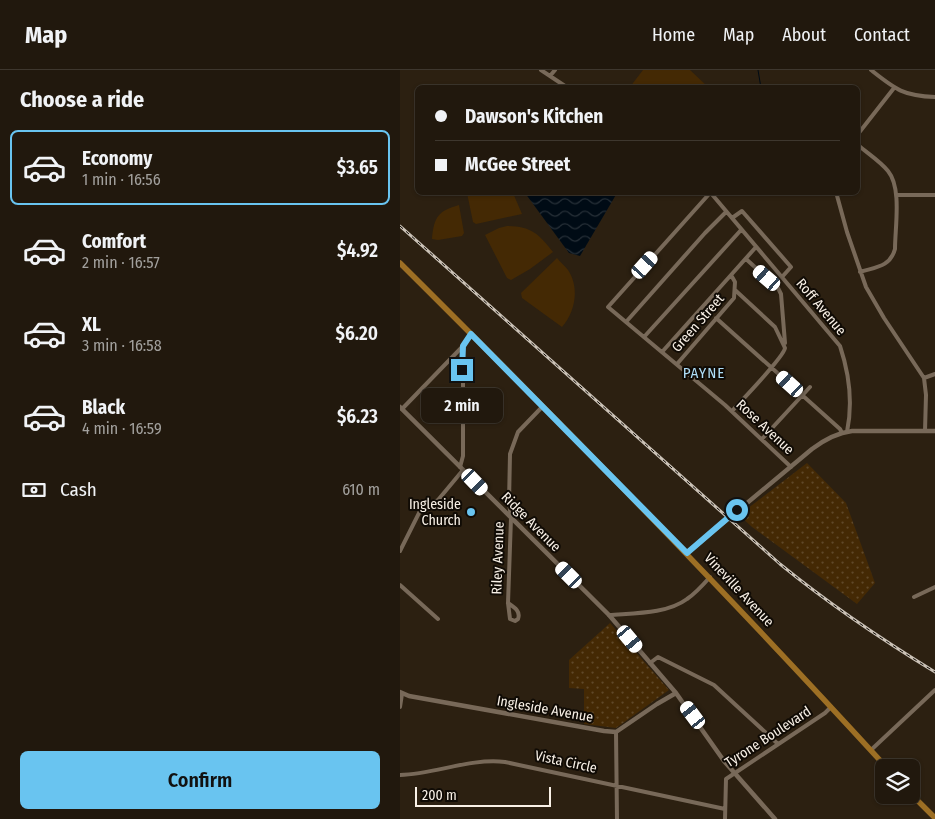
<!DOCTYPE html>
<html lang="en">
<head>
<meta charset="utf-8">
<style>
  :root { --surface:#21180d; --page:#292116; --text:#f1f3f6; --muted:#a2a09d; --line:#3e372e; --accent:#69c4f0 }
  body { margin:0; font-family:"Fira Sans Condensed",sans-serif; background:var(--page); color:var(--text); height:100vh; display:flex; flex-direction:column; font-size:19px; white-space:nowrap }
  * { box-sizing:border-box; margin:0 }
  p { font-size:16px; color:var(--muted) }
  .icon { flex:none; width:28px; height:28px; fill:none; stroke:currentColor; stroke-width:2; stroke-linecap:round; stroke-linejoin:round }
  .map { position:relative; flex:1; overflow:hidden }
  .sheet { display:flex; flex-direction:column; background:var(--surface); width:400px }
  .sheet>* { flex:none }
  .hud { position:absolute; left:15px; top:15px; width:445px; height:110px; border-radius:8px; box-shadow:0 1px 4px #0004,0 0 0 1px var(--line); display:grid; align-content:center; height:110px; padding:0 20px; background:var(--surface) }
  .fabs { position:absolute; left:475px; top:689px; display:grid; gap:10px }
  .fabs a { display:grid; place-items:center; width:45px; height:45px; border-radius:8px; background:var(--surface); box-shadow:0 1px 4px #0004,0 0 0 1px var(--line); font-size:25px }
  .scale { position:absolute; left:15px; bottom:12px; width:136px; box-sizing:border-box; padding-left:5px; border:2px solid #f9f1e7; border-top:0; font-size:14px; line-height:18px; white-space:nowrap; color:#f9f1e7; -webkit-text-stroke:4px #100b05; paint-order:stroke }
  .end { position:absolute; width:22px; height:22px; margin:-11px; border:6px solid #69c4f0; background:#111; box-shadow:0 0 0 2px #111 }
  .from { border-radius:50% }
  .bubble { position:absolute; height:35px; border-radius:8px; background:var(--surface); box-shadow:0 1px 4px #0004,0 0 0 1px var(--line); font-size:16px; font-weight:600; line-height:35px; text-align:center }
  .car { position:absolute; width:15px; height:30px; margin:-15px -8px; border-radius:6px; box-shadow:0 0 4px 1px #0007; background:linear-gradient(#fff 24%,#345 0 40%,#fff 0 76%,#345 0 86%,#fff 0) }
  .hud b { display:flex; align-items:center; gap:18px; height:48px; font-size:19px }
  .hud b+b { border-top:1px solid var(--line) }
  .hud i { width:12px; height:12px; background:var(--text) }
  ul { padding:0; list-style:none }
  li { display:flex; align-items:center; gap:15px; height:75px; margin:0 10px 8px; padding:0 10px; border:2px solid transparent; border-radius:8px }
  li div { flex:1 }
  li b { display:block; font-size:19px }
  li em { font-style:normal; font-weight:600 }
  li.active { border-color:var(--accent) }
  li>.icon { width:45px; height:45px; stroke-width:1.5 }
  h2 { padding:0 20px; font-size:22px; line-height:60px }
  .pay { display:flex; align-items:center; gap:12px; height:55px; padding:0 20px; font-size:19px }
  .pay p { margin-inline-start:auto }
  .cta { display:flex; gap:10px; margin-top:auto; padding:10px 20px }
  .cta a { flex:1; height:58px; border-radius:8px; background:var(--accent); color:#111; font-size:20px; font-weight:600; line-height:58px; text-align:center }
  header { display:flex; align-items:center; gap:30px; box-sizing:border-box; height:70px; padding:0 25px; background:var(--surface); border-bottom:1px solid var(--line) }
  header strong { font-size:24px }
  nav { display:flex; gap:28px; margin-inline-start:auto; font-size:18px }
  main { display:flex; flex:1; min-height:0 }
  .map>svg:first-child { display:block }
  .grass { fill:url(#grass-dots) }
  .pitch { fill:#442904 }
  .water { fill:url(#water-waves) }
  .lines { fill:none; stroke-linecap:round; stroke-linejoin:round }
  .stream { stroke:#000b15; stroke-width:1 }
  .minor { stroke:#786959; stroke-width:4 }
  .tertiary { stroke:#786959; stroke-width:4.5 }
  .primary { stroke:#9d6f24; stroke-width:5.5 }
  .rail-casing { stroke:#cbc2b7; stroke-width:3 }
  .rail { stroke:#100b05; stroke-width:1; stroke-dasharray:4; stroke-linecap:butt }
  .route { stroke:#69c4f0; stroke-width:6 }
  .poi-dot { fill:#69c4f0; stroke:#100b05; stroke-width:2 }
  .labels { text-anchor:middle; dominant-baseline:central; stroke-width:4; stroke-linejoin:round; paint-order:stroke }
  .street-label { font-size:14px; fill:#f9f1e7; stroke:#100b05 }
  .poi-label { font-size:14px; fill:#f9f1e7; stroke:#100b05; text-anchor:end }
  .neighbourhood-label { font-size:15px; letter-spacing:1px; fill:#afdef8; stroke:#100b05 }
</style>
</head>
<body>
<header>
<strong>Map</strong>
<nav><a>Home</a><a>Map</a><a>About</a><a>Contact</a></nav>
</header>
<main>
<section class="sheet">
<h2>Choose a ride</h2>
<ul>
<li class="active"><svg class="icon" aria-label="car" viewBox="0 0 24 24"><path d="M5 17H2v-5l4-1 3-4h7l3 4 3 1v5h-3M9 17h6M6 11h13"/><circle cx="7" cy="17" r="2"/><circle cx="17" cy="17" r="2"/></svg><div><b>Economy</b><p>1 min · 16:56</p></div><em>$3.65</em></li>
<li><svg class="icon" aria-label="car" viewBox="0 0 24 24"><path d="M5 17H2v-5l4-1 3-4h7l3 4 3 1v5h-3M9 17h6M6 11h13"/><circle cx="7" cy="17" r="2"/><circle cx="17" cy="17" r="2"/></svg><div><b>Comfort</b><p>2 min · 16:57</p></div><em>$4.92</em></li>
<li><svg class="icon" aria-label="car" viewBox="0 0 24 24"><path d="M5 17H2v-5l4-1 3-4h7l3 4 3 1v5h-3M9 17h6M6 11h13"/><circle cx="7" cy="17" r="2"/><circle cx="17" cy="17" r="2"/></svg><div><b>XL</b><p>3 min · 16:58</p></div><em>$6.20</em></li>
<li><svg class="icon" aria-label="car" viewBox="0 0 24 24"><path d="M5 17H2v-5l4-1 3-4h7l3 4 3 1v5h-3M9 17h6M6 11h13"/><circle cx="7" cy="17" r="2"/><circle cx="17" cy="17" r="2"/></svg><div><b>Black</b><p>4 min · 16:59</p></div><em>$6.23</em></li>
</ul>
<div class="pay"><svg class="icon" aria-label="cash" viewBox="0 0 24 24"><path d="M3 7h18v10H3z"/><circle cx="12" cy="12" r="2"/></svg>Cash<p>610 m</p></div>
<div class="cta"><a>Confirm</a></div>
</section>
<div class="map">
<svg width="535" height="749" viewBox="0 0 535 749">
  <defs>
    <pattern id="grass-dots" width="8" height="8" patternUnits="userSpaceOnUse" patternTransform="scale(1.25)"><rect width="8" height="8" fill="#442904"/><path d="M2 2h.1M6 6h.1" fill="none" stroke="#604829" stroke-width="1.8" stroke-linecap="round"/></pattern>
    <pattern id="water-waves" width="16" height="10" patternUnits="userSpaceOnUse" patternTransform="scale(1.25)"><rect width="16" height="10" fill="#000b15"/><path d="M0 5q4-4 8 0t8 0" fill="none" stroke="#262f37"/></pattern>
  </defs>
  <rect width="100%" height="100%" fill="#2c2011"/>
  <!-- grass -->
  <path class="grass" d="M407,393L446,433L475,513L457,534L352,457L339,445Z
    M210,553L269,620L216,658L184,654V619L169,618V590Z"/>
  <!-- pitch -->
  <path class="pitch" d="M243,0H290L308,17H230Z
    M67,123H113L122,144L76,154L73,152Z
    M59,135L64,163L62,166L38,170L32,169C34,147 38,141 59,135Z
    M107,156C131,156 139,164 153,182L130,199L111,210L107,208L85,165L99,158Z
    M157,188C160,192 165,196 168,200C180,218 175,242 162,257L122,228L121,223Z"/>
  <!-- water -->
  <path class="water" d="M125,123H217L180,186L169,183Z"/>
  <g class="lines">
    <!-- stream -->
    <path class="stream" d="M358,0L361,18"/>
    <!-- minor -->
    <path class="minor" d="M141,0L168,18
      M471,0C495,19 503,26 535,27
      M150,6L155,0
      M458,64L494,18
      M458,75C467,83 480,91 488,101C502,118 495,157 495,179C490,197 476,197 460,202
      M310,122L440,276C449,303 453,333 447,362
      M436,122L447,162L466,217L484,248L524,308L526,325L525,361
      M310,123L208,237L325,335L391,397
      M496,125H535
      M332,148L342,141L391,197L382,207
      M346,189L378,218L381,224L385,273
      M316,248L440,359L442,363
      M226,252L305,163L326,142
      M244,267L341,160
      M262,282L331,205
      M277,294L334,228L335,212L331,205L356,177
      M524,308L535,304
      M2,339L63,276
      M332,341C341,331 384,287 385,278L375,257L335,220
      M362,369L410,317
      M60,397L63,386V276L71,264
      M0,481L22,437L38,430L63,400
      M0,515L38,549
      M514,527L535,517
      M108,533C114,537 121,541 118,549L115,551L110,549L108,533L111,448L109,432L110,384L118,362L143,336
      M209,545C234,543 267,544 287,529C296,523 303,515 310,507
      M250,593L258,587L314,615L378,674
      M0,637L2,624
      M216,662L217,749
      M471,680L535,620
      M0,705C36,704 69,688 105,692L325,739
      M325,749L326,709L425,643L431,637"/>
    <!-- tertiary -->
    <path class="tertiary" d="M0,337L209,545L276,623L324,691L375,749
      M287,483L412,379C424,370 436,363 452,361H535
      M0,622L9,626L204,661L216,662L257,634L276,623"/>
    <!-- primary -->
    <path class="primary" d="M0,193C166,358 329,525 487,698
      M511,724L535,748"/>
    <!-- rail casing -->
    <g class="rail-casing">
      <path id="rail" d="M0,156L380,494C429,534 481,569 535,602"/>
    </g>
    <!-- rail -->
    <use href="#rail" class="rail"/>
  </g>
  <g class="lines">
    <!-- route -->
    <path class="route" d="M62,300L63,276L71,264L287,483L337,440"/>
  </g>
  <!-- markers -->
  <circle class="poi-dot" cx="71" cy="442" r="5"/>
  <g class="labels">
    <!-- street labels -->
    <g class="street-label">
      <text transform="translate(421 237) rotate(50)">Roff Avenue</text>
      <text transform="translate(298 253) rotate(-49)">Green Street</text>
      <text transform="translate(365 357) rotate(43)">Rose Avenue</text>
      <text transform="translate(131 452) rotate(45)">Ridge Avenue</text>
      <text transform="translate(98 488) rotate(-88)">Riley Avenue</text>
      <text transform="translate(339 520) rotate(47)">Vineville Avenue</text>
      <text transform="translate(145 639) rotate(10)">Ingleside Avenue</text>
      <text transform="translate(368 667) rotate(-33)">Tyrone Boulevard</text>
      <text transform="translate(166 692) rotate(12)">Vista Circle</text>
    </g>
    <!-- poi labels -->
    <g class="poi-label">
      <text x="61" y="434">Ingleside<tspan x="61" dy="16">Church</tspan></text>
    </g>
    <!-- neighbourhood labels -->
    <g class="neighbourhood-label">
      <text x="304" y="303">PAYNE</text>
    </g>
  </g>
</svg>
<div class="fabs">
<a><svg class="icon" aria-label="layers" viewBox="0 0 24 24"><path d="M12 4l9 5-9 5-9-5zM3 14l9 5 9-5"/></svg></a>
</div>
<div class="scale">200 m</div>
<i class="end from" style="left:337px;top:440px"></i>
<i class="end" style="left:62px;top:300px"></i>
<div class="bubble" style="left:21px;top:318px;width:82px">2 min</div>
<i class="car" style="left:245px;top:195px;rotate:42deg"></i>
<i class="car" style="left:367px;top:208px;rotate:311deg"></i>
<i class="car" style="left:390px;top:314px;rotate:312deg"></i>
<i class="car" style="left:75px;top:412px;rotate:136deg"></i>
<i class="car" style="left:169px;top:505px;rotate:315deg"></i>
<i class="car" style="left:230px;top:569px;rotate:140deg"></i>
<i class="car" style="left:293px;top:645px;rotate:323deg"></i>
<div class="hud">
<b><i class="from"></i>Dawson's Kitchen</b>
<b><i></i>McGee Street</b>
</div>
</div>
</main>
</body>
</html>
